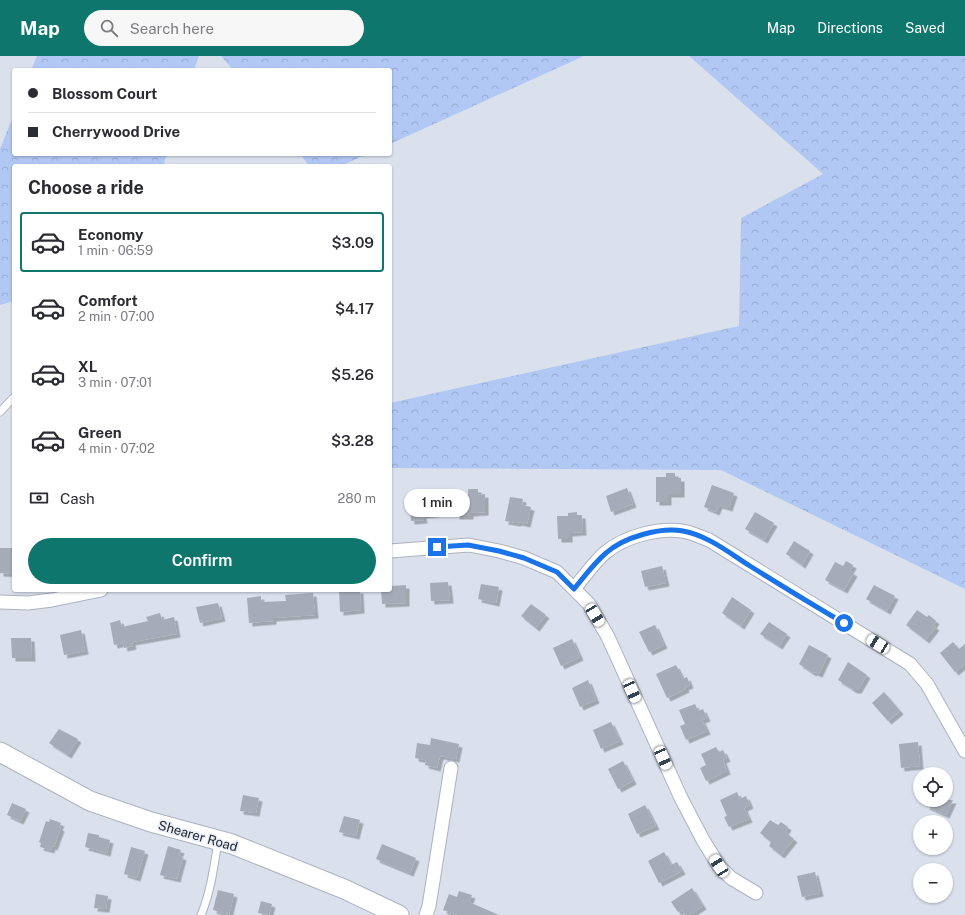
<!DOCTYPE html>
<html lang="en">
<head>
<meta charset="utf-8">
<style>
  :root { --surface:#fff; --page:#f7f7f7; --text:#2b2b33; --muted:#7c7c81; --line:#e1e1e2; --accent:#0f766e }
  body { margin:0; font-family:"Public Sans",sans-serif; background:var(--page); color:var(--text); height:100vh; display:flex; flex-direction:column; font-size:15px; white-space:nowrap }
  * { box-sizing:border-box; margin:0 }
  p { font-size:13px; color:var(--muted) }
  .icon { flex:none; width:22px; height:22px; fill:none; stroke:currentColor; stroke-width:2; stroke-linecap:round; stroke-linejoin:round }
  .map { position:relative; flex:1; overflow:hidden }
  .details { position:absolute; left:12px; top:108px; width:380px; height:428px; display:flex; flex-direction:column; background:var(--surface); border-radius:4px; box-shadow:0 1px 3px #0004 }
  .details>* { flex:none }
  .top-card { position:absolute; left:12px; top:12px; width:380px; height:88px; border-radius:4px; box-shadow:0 1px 3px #0004; display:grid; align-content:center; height:88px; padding:0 16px; background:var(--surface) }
  .buttons { position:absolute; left:913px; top:711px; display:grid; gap:8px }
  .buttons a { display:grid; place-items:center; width:40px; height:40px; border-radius:50%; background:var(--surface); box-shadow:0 1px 3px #0004; font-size:20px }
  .end { position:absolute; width:18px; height:18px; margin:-9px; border:5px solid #1a73e8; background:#fff; box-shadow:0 0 0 2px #fff }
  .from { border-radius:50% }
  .bubble { position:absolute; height:28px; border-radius:14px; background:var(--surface); box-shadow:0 1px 3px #0004; font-size:13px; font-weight:600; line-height:28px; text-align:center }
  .car { position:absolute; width:12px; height:24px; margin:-12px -6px; border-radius:5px; box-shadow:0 0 3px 1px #0007; background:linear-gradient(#fff 24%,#345 0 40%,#fff 0 76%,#345 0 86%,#fff 0) }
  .top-card b { display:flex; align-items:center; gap:14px; height:38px; font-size:15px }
  .top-card b+b { border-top:1px solid var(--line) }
  .top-card i { width:10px; height:10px; background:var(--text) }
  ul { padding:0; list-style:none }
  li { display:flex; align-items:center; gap:12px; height:60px; margin:0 8px 6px; padding:0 8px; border:2px solid transparent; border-radius:4px }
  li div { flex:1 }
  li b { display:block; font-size:15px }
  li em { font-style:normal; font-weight:600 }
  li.selected { border-color:var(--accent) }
  li>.icon { width:36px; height:36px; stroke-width:1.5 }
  h2 { padding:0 16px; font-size:18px; line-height:48px }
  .pay { display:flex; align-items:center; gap:10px; height:44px; padding:0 16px; font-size:15px }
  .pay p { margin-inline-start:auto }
  .primary-button { display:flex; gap:8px; margin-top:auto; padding:8px 16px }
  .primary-button a { flex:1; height:46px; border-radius:24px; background:var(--accent); color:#fff; font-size:16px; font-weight:600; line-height:46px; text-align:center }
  header { display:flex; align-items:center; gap:24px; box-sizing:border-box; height:56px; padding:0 20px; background:var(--accent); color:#fff }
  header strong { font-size:19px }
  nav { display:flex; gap:22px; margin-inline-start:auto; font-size:14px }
  .search { width:280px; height:36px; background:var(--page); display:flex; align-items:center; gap:10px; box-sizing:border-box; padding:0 14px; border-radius:22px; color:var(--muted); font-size:15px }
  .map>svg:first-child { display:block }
  .forest { fill:url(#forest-crowns) }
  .building { fill:#a6acb7; filter:url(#shadow) }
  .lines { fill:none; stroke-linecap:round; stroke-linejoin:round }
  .lane-casing { stroke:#acb2be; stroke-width:9 }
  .street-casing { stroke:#acb2be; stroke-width:15 }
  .secondary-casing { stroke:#acb2be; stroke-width:21 }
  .lane { stroke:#fff; stroke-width:7 }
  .street { stroke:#fff; stroke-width:13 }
  .secondary { stroke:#fff; stroke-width:19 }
  .route { stroke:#1a73e8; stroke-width:5 }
  .labels { text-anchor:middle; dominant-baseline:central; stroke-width:3; stroke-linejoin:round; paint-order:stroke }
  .street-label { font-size:13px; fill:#25282c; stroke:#e7eefa }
</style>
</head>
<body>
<header>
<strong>Map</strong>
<div class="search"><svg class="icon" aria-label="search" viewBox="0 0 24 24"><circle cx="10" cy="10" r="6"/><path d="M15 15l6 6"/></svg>Search here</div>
<nav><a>Map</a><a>Directions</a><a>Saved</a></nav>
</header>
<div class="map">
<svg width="965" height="859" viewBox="0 0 965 859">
  <defs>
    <pattern id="forest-crowns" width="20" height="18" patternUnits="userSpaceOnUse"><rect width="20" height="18" fill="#b1c8f4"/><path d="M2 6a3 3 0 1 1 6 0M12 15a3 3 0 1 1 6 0" fill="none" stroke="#98acd1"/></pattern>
    <filter id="shadow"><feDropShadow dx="3.5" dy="3.5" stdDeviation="0" flood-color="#0004"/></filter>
  </defs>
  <rect width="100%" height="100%" fill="#dae1ed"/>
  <!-- forest -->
  <path class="forest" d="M37,0H199L194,14H31Z
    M221,0H584L390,88V14H233Z
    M689,0H965V533L721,414L390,412V347L739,270L741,162L823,118Z
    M14,58V98H167L163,110H14V245L0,249V93Z
    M300,98H367L341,110H309Z"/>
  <!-- building -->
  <path class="building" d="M666,417H675V422H681V438H668V446H656V421H666Z
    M712,429L734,437L729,452L719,449L716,456L704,451Z
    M627,432L633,448L611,456L606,440Z
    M468,433H478V439L485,438V456L470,457V460H456V439H468Z
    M433,437L435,458L423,459L424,464L411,465L409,439Z
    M510,441L523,443L522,449L531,451L527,468L518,466L517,467L505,465Z
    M577,456V459H582L583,476L569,477V483H558L557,460H568V457Z
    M755,456L774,467L764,484L745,473Z
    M794,485L810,495L802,509L786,498Z
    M0,492H14V518L0,517Z
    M846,505L853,509L850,515L854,517L844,534L825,524L835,506L843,510Z
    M662,510L666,527L645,531L641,515Z
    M448,526L450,544L431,545L430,527Z
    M481,528L499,531L496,547L478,543Z
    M406,529V547L382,548L381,534H390V530Z
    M874,529L895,540L887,555L866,543Z
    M339,534H360L361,554L340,556Z
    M313,537L315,559L273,562V565L249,567L247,542L261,540V546L286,545L285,539Z
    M732,541L751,554L741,570L722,557Z
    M218,547L222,562L200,567L196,551Z
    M531,548L546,559L536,572L521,560Z
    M917,554L927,561L929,559L936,565L933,569L936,571L926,584L906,569Z
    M160,557L162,564L174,561L177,578L132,586L133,590L124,592L123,587L114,589L110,567L120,564L122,571L148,565L146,561Z
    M769,566L787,578L779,590L760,578Z
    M655,569L664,589L649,596L639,576Z
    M81,574L85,595L64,599L60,579Z
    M11,582H31L32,602H12Z
    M572,583L580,601L561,610L553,592Z
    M953,586L959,593L965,588V608L955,616L940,597Z
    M809,589L828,599L819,618L814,616L813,617L799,608Z
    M848,606L867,619L858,634H854L838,624Z
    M676,609L683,623L687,621L690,629L685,631L686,633L667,642L656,618Z
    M588,624L596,644L580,651L572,632Z
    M884,636L900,655L888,665L872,647Z
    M695,648L698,655L703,653L707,662L702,664L707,675L686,684L680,670L685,668L679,654Z
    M611,666L620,685L601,693L593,674Z
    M59,673L78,683L68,699L49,687Z
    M431,682L459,688L456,703L440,700L437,712L425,709L426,704L415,702L417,687L430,689Z
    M918,686L920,710L901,712L899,688Z
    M716,691L719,696L723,694L727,702L723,704L727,715L706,725L700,712L706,709L701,698Z
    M623,705L633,725L618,733L608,713Z
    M737,736L740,743L746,740L750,749L744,752L749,763L729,771L724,761L727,760L720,744Z
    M243,739L259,742L256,757L240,755Z
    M930,744H953L946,759L926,750Z
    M12,747L26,753L20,765L7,759Z
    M645,749L656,770L637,778L628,758Z
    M344,760L360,764L356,780L339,776Z
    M50,763L61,767L59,771L61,772L54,791L52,790L51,794L40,791L41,787L39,786L46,765L49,766Z
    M770,764L778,769L781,766L788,771L785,776L794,783L781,799L769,790L771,786L760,777Z
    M88,777L99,779V781L110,784L107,797L85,791Z
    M382,788L416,802L410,817L376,803Z
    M168,790L181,794L179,799L183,801L177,823L160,819Z
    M131,791L145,795L137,822L124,818Z
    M664,796L671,809L677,806L682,815L659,827L648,805Z
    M815,816L820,837L802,841L797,820Z
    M692,832L703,850L689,859H685L682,854L678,856L671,846Z
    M218,834L234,838L229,859L213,854Z
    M459,835L472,839L469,846L499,859H458L443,854L449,838L457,841Z
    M96,838L108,840L106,853L94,852Z
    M261,845L272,848L269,859L258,857Z"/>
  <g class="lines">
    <!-- lane casing -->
    <g class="lane-casing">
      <path id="lane" d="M0,356L14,341
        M201,859C211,835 214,810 218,785"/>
    </g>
    <!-- street casing -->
    <g class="street-casing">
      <path id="street" d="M390,495L469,489L499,495L524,502L557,516L589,548L608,581L681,742L703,784L719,810L731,822L756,837
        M574,533C583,522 595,505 606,496C626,480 657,472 682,475C691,476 700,481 709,484L910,608L927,628L965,695
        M0,546L28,547L52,544L101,534
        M426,859L429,850L451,712"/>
    </g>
    <!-- secondary casing -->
    <g class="secondary-casing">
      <path id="secondary" d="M0,696L90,745L151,766L232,788L344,833L399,859"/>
    </g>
    <!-- lane -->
    <use href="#lane" class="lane"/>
    <!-- street -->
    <use href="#street" class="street"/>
    <!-- secondary -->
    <use href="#secondary" class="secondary"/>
  </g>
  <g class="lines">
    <!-- route -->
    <path class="route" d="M437,491L468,489L499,495L524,502L557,516L574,533C584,521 594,507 606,497C624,481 660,471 683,475C707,479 731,498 750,510C782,530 813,549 844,567"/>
  </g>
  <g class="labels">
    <!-- street labels -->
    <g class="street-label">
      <text transform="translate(198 780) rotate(16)">Shearer Road</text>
    </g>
  </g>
</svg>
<div class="buttons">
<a><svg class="icon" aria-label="locate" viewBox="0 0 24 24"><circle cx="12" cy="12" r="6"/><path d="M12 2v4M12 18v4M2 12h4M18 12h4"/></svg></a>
<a>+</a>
<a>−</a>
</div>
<i class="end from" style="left:844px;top:567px"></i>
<i class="end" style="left:437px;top:491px"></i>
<div class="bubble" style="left:404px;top:433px;width:66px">1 min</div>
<i class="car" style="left:595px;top:559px;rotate:149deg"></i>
<i class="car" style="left:878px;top:588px;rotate:302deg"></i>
<i class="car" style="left:632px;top:635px;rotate:156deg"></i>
<i class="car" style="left:663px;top:702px;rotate:156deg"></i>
<i class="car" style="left:719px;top:810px;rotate:328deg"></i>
<div class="top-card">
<b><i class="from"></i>Blossom Court</b>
<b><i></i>Cherrywood Drive</b>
</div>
<section class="details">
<h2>Choose a ride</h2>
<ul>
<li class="selected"><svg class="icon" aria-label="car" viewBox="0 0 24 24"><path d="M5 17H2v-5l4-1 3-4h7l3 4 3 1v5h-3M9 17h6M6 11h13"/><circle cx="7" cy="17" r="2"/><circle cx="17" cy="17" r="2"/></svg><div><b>Economy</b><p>1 min · 06:59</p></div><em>$3.09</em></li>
<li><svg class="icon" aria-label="car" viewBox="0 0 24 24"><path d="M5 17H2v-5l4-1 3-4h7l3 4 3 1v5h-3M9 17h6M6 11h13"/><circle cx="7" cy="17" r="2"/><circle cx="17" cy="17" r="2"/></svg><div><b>Comfort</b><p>2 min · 07:00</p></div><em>$4.17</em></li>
<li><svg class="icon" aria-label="car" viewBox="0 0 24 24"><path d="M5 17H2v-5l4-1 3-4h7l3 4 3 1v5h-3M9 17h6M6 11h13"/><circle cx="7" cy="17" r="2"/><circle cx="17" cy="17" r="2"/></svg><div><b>XL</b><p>3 min · 07:01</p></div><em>$5.26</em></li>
<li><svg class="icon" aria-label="car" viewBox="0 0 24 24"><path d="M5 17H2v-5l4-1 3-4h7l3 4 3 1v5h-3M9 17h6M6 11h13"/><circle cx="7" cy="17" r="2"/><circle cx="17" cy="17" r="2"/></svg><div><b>Green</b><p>4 min · 07:02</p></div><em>$3.28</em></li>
</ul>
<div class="pay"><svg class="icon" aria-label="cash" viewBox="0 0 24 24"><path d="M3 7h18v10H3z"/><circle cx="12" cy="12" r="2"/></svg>Cash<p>280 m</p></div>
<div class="primary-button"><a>Confirm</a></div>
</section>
</div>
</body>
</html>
